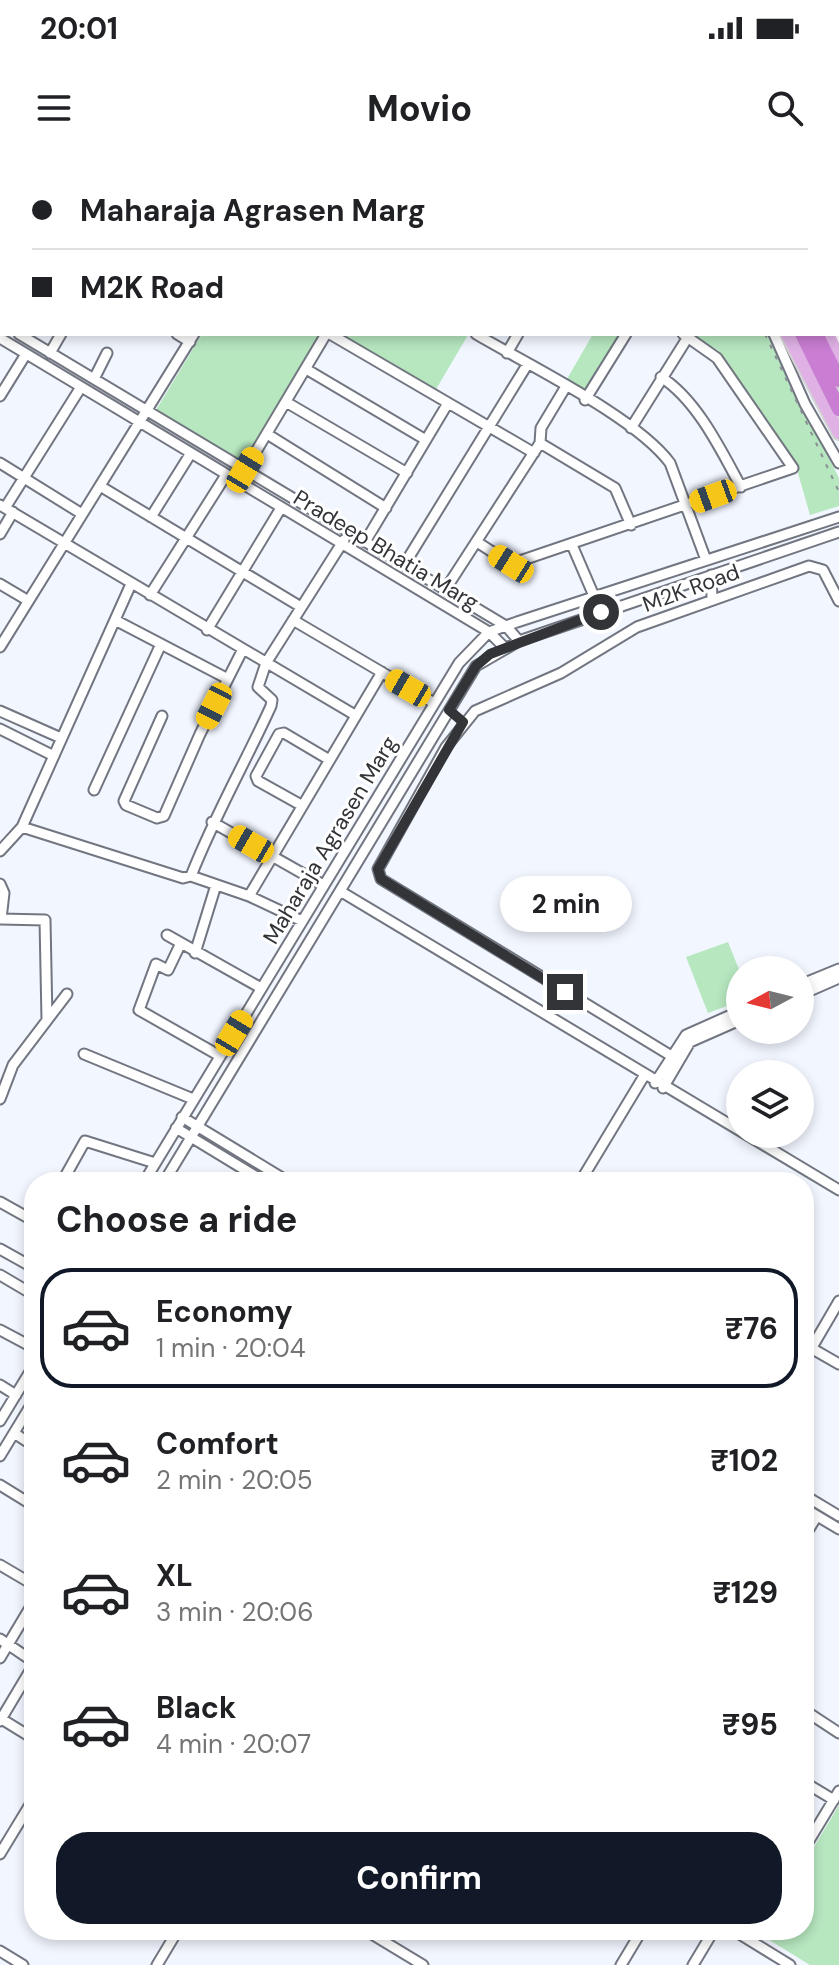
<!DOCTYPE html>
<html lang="en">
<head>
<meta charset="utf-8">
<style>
  :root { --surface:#fff; --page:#f2f2f2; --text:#202124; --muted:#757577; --line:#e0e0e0; --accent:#111827 }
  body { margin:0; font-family:"DM Sans",sans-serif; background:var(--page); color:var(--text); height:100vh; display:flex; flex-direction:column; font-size:30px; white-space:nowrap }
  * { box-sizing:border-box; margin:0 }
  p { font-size:26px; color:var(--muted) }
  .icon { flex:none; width:44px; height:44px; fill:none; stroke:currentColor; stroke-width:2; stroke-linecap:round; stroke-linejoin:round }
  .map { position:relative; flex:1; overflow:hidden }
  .panel { position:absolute; left:24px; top:1012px; width:790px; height:768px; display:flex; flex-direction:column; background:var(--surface); border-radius:32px; box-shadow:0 4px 12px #0003 }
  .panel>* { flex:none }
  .hud { position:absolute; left:0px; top:0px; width:840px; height:176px; box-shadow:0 4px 12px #0003; display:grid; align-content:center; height:176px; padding:0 32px; background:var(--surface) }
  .needle { width:52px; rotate:263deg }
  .fabs { position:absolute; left:726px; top:796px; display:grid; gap:16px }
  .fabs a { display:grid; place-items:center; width:88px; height:88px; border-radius:50%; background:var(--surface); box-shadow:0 4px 12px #0003; font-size:40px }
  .end { position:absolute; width:36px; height:36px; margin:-18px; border:10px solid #323438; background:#fff; box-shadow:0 0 0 4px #fff }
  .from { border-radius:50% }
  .bubble { position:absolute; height:56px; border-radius:28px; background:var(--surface); box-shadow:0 4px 12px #0003; font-size:26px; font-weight:700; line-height:56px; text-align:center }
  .car { position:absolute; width:24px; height:48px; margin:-24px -12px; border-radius:10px; box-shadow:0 0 6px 2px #0007; background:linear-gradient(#f5c518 24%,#345 0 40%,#f5c518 0 76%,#345 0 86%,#f5c518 0) }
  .hud b { display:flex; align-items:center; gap:28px; height:76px; font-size:30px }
  .hud b+b { border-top:2px solid var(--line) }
  .hud i { width:20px; height:20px; background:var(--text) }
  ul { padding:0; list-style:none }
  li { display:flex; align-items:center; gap:24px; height:120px; margin:0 16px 12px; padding:0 16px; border:4px solid transparent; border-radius:32px }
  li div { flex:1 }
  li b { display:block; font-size:30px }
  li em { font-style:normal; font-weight:700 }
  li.current { border-color:var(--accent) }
  li>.icon { width:72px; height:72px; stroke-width:1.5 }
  h2 { padding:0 32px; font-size:36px; line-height:96px }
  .primary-button { display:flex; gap:16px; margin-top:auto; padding:16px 32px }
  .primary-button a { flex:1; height:92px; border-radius:32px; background:var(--accent); color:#fff; font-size:32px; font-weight:700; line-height:92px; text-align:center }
  .status { display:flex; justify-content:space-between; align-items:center; height:56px; padding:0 40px; background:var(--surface); direction:ltr }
  .status svg { height:22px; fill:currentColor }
  header { display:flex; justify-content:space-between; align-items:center; height:104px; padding:0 32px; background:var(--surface); font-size:36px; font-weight:700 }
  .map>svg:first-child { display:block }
  .green { fill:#b6e7bf }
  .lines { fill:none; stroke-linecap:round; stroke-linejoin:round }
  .minor-casing { stroke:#727680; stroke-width:13 }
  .major-casing { stroke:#d2d2d3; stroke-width:16 }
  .highway-casing { stroke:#d2d2d3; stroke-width:18 }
  .minor { stroke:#fff; stroke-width:9 }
  .major { stroke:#dfb1e5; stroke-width:12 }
  .highway { stroke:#c97dd3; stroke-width:14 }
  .rail { stroke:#8c8f96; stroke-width:2; stroke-dasharray:4 8; stroke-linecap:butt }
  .route { stroke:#323438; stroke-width:10 }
  .labels { text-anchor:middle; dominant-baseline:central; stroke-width:6; stroke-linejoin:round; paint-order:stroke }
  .street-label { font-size:22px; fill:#323438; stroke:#fff }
</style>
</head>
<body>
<div class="status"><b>20:01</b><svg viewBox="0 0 49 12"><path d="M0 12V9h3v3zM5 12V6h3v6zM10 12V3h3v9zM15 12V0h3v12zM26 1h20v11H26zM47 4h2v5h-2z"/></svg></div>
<header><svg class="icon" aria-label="menu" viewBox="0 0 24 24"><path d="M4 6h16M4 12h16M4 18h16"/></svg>Movio<svg class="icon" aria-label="search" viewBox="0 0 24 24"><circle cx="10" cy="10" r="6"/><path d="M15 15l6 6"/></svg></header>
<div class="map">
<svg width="839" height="1805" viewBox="0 0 839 1805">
  <rect width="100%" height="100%" fill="#f2f6ff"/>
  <!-- green -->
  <path class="green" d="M202,174H320L241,307L156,250Z
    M340,174H467L468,175L435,231Z
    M593,174H621L585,231L567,219Z
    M692,174H767L839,318V346L810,355L796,306L719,191Z
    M728,782L740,812V841L708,853L686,797Z
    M839,1645V1805H810L761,1775L764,1770H804V1704Z"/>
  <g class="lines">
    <!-- minor casing -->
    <g class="minor-casing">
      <path id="minor" d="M44,0L47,2
        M224,0L227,2
        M397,0L400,2
        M499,0L503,2
        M685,0L686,2
        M36,2L37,0
        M272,2L274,0
        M300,2L301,0
        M381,2L382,0
        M459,2L460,0
        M568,2L570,0
        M623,2L626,0
        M0,61L2,58
        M838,146H839
        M0,163L2,164
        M19,174L506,466L519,481
        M177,174L190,182
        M330,174L534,293
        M476,174C528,205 636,257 670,303L706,400
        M774,174L805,244L839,303
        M835,174L839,182
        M0,178L489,472L504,487
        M50,193L61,174
        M507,193L518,174
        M306,209L426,280
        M661,217C697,240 721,290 741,327
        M94,219L107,193
        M0,236L26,194
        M585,240L626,174
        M286,242L407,313
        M631,268L688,177
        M267,274L386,348
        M540,283L615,328L631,365
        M0,303L82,354
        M245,310L326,174
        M100,326L301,447
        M0,345L355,555
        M5,348L81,227
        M151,357L191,293
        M0,374L13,352
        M365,382L448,243
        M477,382L511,404L793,308L717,198L683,174
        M572,385L594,436
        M404,405L527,205
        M711,415L712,438
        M0,424L27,440
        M445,430L540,283L541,268L565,228
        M150,435L226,315
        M115,460L228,519
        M293,460L434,543
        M207,470L281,348
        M0,487L194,174
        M0,551L61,578
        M162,556L124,641L126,645L157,658L164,656L200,574L242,491
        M0,569L54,596
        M94,630L161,484
        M301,645L258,621L256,616L279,574L284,573L328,599
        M212,662L323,725
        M22,667L183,718L191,716L249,736L302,761
        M0,691L22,667L131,424
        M191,716C214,657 245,603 271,546L272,540L258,527L266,503L344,380
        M0,724L4,733L1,759L45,760L47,860
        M340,731L839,1030
        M249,736L382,512
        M167,775L261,828
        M180,785L168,810L156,804L139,850L220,896
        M195,793L216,725
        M800,825L839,809
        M800,835L839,818
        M84,894L193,939
        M678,900L381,719L378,709L446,587L475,551L561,513L637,467L809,406L823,410L839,441
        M655,923L686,875L740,851
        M663,928L690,882L740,860
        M0,939L13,905L67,834
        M182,957L289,1022
        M176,968L265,1022
        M62,1022L85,981L155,1003
        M144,1022L459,503L489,472L517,462L839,357
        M164,1022L476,506L519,481L839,372
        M580,1022L644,916
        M0,1042L34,1061
        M0,1089L34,1108
        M0,1115L34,1135
        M0,1170L34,1188
        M811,1188L839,1204
        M804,1201L839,1141
        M0,1225L16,1235
        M0,1261L34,1205
        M14,1273L34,1286
        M0,1296L34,1240
        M0,1325L34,1346
        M804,1335L839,1356
        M804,1348L839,1369
        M804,1377L817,1356
        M0,1405L34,1425
        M0,1479L34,1502
        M0,1498L34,1441
        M804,1550L839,1573
        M0,1558L34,1579
        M0,1561L34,1504
        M804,1622L834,1640
        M804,1689L839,1631
        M0,1694L34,1638
        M365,1770L423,1805
        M733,1770L790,1805
        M383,1781L390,1770
        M0,1791L23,1805
        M157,1805L178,1770
        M621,1805L642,1770
        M693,1805L714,1770"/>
    </g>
    <!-- major casing -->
    <g class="major-casing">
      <path id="major" d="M698,0L699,2
        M741,0L742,2
        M787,174L839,273
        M828,174L839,197"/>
    </g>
    <!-- highway casing -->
    <g class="highway-casing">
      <path id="highway" d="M716,0L717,2
        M729,0L730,2
        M802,174L839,249
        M816,174L839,220"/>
    </g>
    <!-- minor -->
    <use href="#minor" class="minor"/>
    <!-- major -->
    <use href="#major" class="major"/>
    <!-- highway -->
    <use href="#highway" class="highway"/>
    <!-- rail -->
    <path class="rail" d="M678,0L679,2
      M765,174L839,332"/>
  </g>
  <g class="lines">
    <!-- route -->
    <path class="route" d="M565,832L381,719L378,709L463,562L449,550L476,506L490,494L601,452"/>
  </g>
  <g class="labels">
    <!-- street labels -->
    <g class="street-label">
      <text transform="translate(386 390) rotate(31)">Pradeep Bhatia Marg</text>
      <text transform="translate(691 428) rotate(-20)">M2K Road</text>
      <text transform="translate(330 680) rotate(-59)">Maharaja Agrasen Marg</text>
    </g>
  </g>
</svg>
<div class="fabs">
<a><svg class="needle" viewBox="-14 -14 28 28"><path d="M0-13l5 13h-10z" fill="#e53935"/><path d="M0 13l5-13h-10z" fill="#757577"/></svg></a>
<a><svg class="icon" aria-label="layers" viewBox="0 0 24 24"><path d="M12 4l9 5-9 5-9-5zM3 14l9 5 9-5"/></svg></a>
</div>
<i class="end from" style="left:601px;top:452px"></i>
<i class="end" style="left:565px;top:832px"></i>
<div class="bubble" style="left:500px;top:716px;width:132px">2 min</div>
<i class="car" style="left:245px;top:310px;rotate:31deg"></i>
<i class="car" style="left:713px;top:336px;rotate:250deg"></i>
<i class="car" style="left:511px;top:404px;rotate:302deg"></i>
<i class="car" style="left:408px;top:528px;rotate:300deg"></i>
<i class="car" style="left:214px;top:546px;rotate:207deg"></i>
<i class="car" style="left:251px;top:684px;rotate:300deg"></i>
<i class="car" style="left:234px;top:873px;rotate:31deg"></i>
<div class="hud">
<b><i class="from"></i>Maharaja Agrasen Marg</b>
<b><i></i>M2K Road</b>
</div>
<section class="panel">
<h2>Choose a ride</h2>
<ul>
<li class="current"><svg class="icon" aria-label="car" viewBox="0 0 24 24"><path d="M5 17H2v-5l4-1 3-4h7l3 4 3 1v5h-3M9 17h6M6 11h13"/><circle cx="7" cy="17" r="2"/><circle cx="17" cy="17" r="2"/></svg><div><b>Economy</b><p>1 min · 20:04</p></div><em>₹76</em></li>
<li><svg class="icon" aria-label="car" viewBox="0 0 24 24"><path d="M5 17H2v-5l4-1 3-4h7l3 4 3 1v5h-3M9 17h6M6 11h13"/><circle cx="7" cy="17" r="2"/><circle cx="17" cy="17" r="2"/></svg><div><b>Comfort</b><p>2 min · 20:05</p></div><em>₹102</em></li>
<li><svg class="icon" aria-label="car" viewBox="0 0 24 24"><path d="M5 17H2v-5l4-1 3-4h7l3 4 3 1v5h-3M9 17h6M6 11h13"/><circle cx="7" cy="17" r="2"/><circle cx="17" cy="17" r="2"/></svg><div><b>XL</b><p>3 min · 20:06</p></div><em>₹129</em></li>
<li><svg class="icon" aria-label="car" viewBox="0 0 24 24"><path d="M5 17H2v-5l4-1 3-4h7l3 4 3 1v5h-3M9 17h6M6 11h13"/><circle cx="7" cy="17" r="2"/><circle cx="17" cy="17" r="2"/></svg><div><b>Black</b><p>4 min · 20:07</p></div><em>₹95</em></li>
</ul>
<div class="primary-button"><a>Confirm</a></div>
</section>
</div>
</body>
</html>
